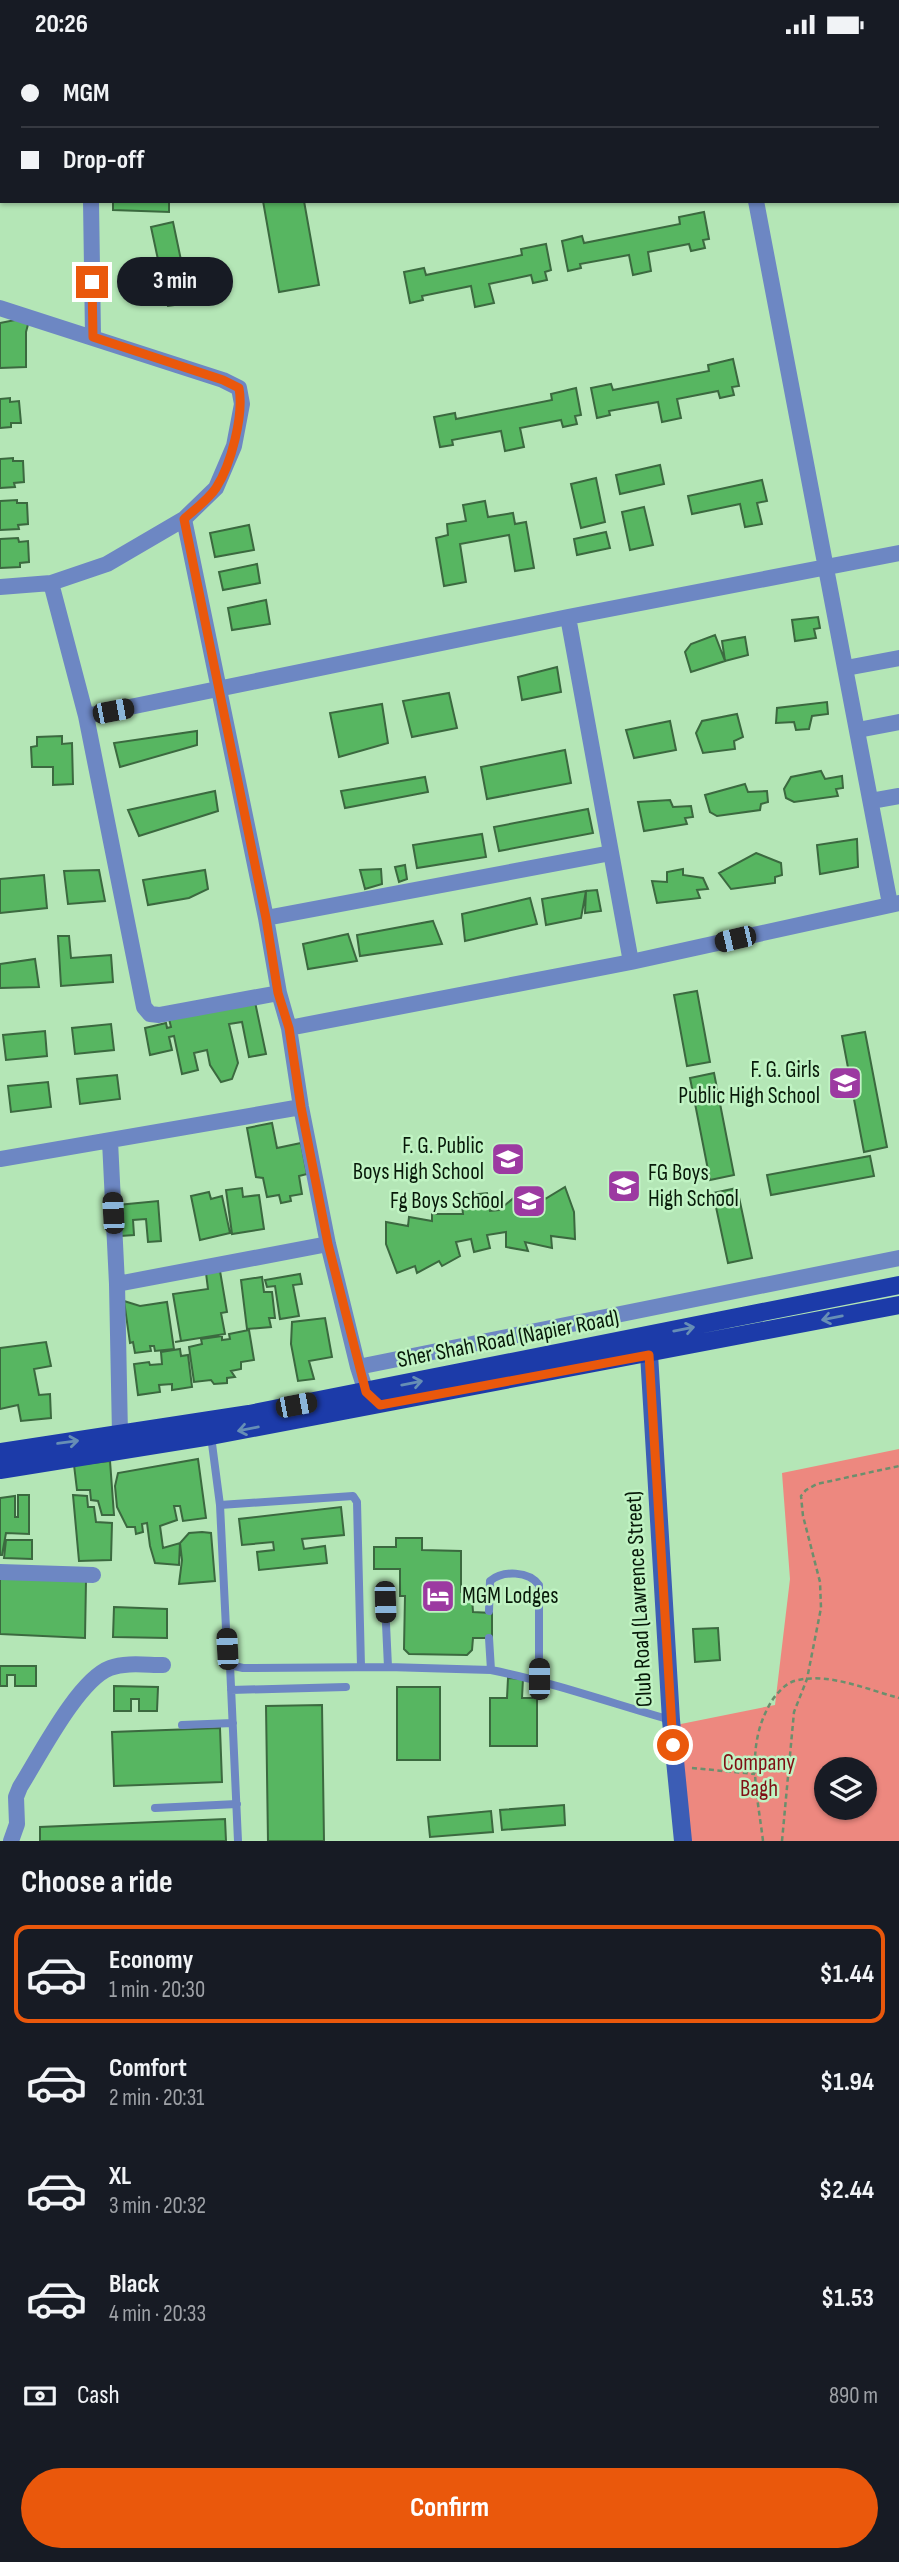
<!DOCTYPE html>
<html lang="en">
<head>
<meta charset="utf-8">
<style>
  :root { --surface:#171b24; --page:#20242c; --text:#f1f3f6; --muted:#9ea1a6; --line:#363941; --accent:#ea580c }
  body { margin:0; font-family:"Sofia Sans Condensed",sans-serif; background:var(--page); color:var(--text); height:100vh; display:flex; flex-direction:column; font-size:26px; white-space:nowrap }
  * { box-sizing:border-box; margin:0 }
  p { font-size:23px; color:var(--muted) }
  .icon { flex:none; width:38px; height:38px; fill:none; stroke:currentColor; stroke-width:2; stroke-linecap:round; stroke-linejoin:round }
  .map { position:relative; height:1792px; overflow:hidden }
  .side { display:flex; flex-direction:column; background:var(--surface); flex:1 }
  .side>* { flex:none }
  .hud { position:absolute; left:0px; top:0px; width:900px; height:154px; box-shadow:0 2px 5px #0004; display:grid; align-content:center; height:154px; padding:0 21px; background:var(--surface) }
  .fabs { position:absolute; left:814px; top:1708px; display:grid; gap:14px }
  .fabs a { display:grid; place-items:center; width:63px; height:63px; border-radius:50%; background:var(--surface); box-shadow:0 2px 5px #0004; font-size:35px }
  .end { position:absolute; width:32px; height:32px; margin:-16px; border:9px solid #ea580c; background:#fff; box-shadow:0 0 0 4px #fff }
  .from { border-radius:50% }
  .bubble { position:absolute; height:49px; border-radius:24px; background:var(--surface); box-shadow:0 2px 5px #0004; font-size:23px; font-weight:700; line-height:49px; text-align:center }
  .car { position:absolute; width:21px; height:42px; margin:-21px -10px; border-radius:9px; box-shadow:0 0 5px 2px #0007; background:linear-gradient(#222 24%,#8ab4d8 0 40%,#222 0 76%,#8ab4d8 0 86%,#222 0) }
  .hud b { display:flex; align-items:center; gap:24px; height:66px; font-size:26px }
  .hud b+b { border-top:2px solid var(--line) }
  .hud i { width:18px; height:18px; background:var(--text) }
  ul { padding:0; list-style:none }
  li { display:flex; align-items:center; gap:21px; height:98px; margin:0 14px 10px; padding:0 7px; border:4px solid transparent; border-radius:14px }
  li div { flex:1 }
  li b { display:block; font-size:26px }
  li em { font-style:normal; font-weight:700 }
  li.active { border-color:var(--accent) }
  li>.icon { width:63px; height:63px; stroke-width:1.5 }
  h2 { padding:0 21px; font-size:32px; line-height:84px }
  .pay { display:flex; align-items:center; gap:18px; height:77px; padding:0 21px; font-size:26px }
  .pay p { margin-inline-start:auto }
  .cta { display:flex; gap:14px; margin-top:auto; padding:14px 21px }
  .cta a { flex:1; height:80px; border-radius:42px; background:var(--accent); color:#fff; font-size:28px; font-weight:700; line-height:80px; text-align:center }
  .status { display:flex; justify-content:space-between; align-items:center; height:49px; padding:0 35px; background:var(--surface); direction:ltr }
  .status svg { height:19px; fill:currentColor }
  .map>svg:first-child { display:block }
  .green { fill:#ed887f; fill-rule:evenodd }
  .building { fill:#57b661; stroke:#3b693f; stroke-width:2 }
  .lines { fill:none; stroke-linecap:round; stroke-linejoin:round }
  .path { stroke:#6b8f6d; stroke-width:2.5; stroke-dasharray:5 3.5; stroke-linecap:butt }
  .lane { stroke:#6d87c3; stroke-width:8 }
  .street { stroke:#6d87c3; stroke-width:16 }
  .secondary { stroke:#3c5db5; stroke-width:18 }
  .primary { stroke:#1c3ba9; stroke-width:18 }
  .oneway { stroke:#668eb5 }
  .route { stroke:#ea580c; stroke-width:9 }
  .labels { text-anchor:middle; dominant-baseline:central; stroke-width:5; stroke-linejoin:round; paint-order:stroke }
  .poi-label { font-size:23px; fill:#071909; stroke:#c0f3c3; text-anchor:end }
  .street-label { font-size:23px; fill:#071909; stroke:#c0f3c3 }
  .park-label { font-size:23px; fill:#7f0f14; stroke:#c0f3c3 }
</style>
</head>
<body>
<div class="status"><b>20:26</b><svg viewBox="0 0 49 12"><path d="M0 12V9h3v3zM5 12V6h3v6zM10 12V3h3v9zM15 12V0h3v12zM26 1h20v11H26zM47 4h2v5h-2z"/></svg></div>
<div class="map">
<svg width="899" height="1792" viewBox="0 0 899 1792">
  <rect width="100%" height="100%" fill="#b4e6b6"/>
  <!-- green -->
  <path class="green" d="M899,1400V1792H675L666,1678L775,1656L790,1530L782,1424ZM826,1720H864V1759H826Z"/>
  <!-- building -->
  <path class="building" d="M364,0H396V2H365Z
    M113,152H169V163L113,161Z
    M263,152H304L319,236L279,243Z
    M704,163L709,190L703,191L705,199L691,202L689,195L648,203L651,222L633,226L629,206L580,215L581,219L568,222L562,192L582,187L584,194L680,175L679,168Z
    M173,173L190,254L168,257L151,178Z
    M546,195L551,221L545,223L547,231L533,234L531,226L489,235L494,254L475,258L471,237L422,247L423,251L410,254L404,223L424,219L426,226L522,206L521,200Z
    M30,268L26,283V318L0,319V274Z
    M733,310L739,337L732,338L734,346L720,349L718,342L677,350L681,369L662,373L658,353L609,362L610,366L597,369L591,339L611,335L613,341L709,322L708,316Z
    M576,339L581,366L575,367L577,375L563,378L561,371L520,379L524,398L505,402L501,382L452,391L453,396L440,398L434,368L455,364L456,370L552,351L551,345Z
    M10,349V353L19,352L21,374H11V378L0,379V350Z
    M13,409V412H23L24,433L14,434L15,438L0,439V410Z
    M660,416L664,435L620,445L616,426Z
    M596,429L605,473L581,479L571,435Z
    M762,431L767,452L757,454L762,475L745,478L740,455L692,465L688,447Z
    M17,451V454H27L28,475L18,476L19,480L0,481V452Z
    M485,452L488,468L513,464L515,475L526,473L534,519L515,522L509,486L460,495L466,533L444,537L436,489L448,486L447,475L466,472L463,456Z
    M644,458L653,496L630,501L622,463Z
    M249,476L254,501L215,508L210,484Z
    M606,483L610,499L577,506L574,490Z
    M18,489L19,493L28,492L29,513L20,514V518L0,519V490Z
    M257,515L260,534L223,541L219,523Z
    M266,551L270,575L232,581L228,559Z
    M818,568L820,579L814,580L816,589L795,592L792,571Z
    M715,586L725,612L691,623L685,603L691,595Z
    M745,588L748,606L725,612L722,592Z
    M557,618L561,643L522,651L518,628Z
    M449,644L457,679L412,688L403,652Z
    M827,653L828,665L812,667L809,680L796,681L794,673L776,674L777,659Z
    M382,655L388,694L339,708L330,664Z
    M737,665L743,688L734,692L735,700L703,704L696,684L702,672Z
    M670,672L676,701L634,709L626,681Z
    M197,682V696L120,718L114,694Z
    M62,687V695L72,694L73,735L53,736V718H32L31,698L37,697V688Z
    M565,701L571,734L487,750L481,718Z
    M821,722L825,730L842,727L843,739L836,740L838,747L794,753L786,749L784,740L791,728Z
    M425,728L428,743L345,759L341,742Z
    M745,735L748,743L767,742L768,753L761,755L760,761L717,767L710,763L705,746Z
    M215,742L218,762L139,787L128,761Z
    M670,751L673,758L691,757L693,768L685,769L687,775L644,782L638,753Z
    M588,760L593,784L499,802L494,778Z
    M482,785L486,808L417,819L413,796Z
    M857,790L858,818L820,825L817,796Z
    M756,804L781,814L782,826L775,828V834L731,840L719,824Z
    M405,816L407,830L399,833L395,818Z
    M381,820L382,835L365,840L360,821Z
    M683,820V826L703,829L708,840L697,841L700,849L657,854L652,832L667,833V823Z
    M99,821L105,852L68,855L64,822Z
    M205,821L208,840L189,849L148,856L143,831Z
    M44,826L47,859L0,864V830Z
    M597,841L601,862L585,864L586,842Z
    M586,842L581,869L546,876L542,850Z
    M530,849L537,875L465,892L462,865Z
    M433,872L442,895L360,907L357,886Z
    M348,885L357,912L308,920L303,895Z
    M58,887H69L71,909L111,906L113,933L61,937Z
    M35,910L39,938L0,939V915Z
    M697,942L710,1013L687,1017L674,946Z
    M255,953L266,1005L249,1008L242,973L229,975L238,1014L232,1030L221,1033L210,1016L207,1001L194,1004L198,1021L182,1025L174,987L169,988L172,1001L150,1006L145,979L166,974L167,979L171,978L169,970Z
    M111,975L114,1001L75,1005L72,979Z
    M45,982L47,1007L6,1011L3,986Z
    M865,983L887,1098L864,1103L842,987Z
    M714,1024L734,1126L710,1131L690,1029Z
    M117,1026L120,1050L80,1055L77,1030Z
    M48,1033L51,1058L11,1063L8,1037Z
    M272,1074L277,1099L301,1094L307,1125L299,1127L302,1145L290,1147L291,1152L281,1154L279,1146L267,1148L263,1129L256,1128L247,1079Z
    M870,1107L874,1127L771,1146L767,1126Z
    M565,1138L574,1163L575,1190L551,1187L552,1199L525,1193L528,1202L506,1198V1183L487,1186L490,1199L474,1203L471,1190L456,1193L460,1207L442,1217L439,1212L417,1224L415,1217L397,1224L386,1195V1173L408,1177L409,1168L432,1172V1165H463L461,1147L487,1144L490,1162L499,1161L516,1147L519,1154L541,1141L545,1150Z
    M242,1139L243,1148L259,1146L264,1180L232,1185L226,1141Z
    M737,1139L752,1209L728,1214L713,1144Z
    M209,1143L211,1150L222,1147L230,1184L200,1191L191,1147Z
    M158,1152L161,1192L148,1193L146,1170L133,1171L134,1186L121,1187L118,1156Z
    M220,1222L227,1263L221,1264L225,1285L175,1293L181,1292L173,1245L208,1240L206,1224Z
    M300,1225L302,1235L293,1236L299,1267L280,1270L275,1237L267,1238L265,1231Z
    M262,1228L264,1243H272L275,1269H269L271,1278L247,1280L241,1231Z
    M124,1252L140,1257L167,1253L174,1300L155,1302L154,1297H150L151,1302L135,1304L133,1293L130,1294Z
    M325,1269L332,1308L309,1312L314,1330L298,1332L291,1295L292,1273Z
    M249,1281L254,1311L241,1313V1320L231,1322L235,1328L227,1329V1334L214,1335L211,1331L194,1333L189,1298L202,1295L201,1290L222,1287V1291L230,1290L229,1285Z
    M46,1293L51,1317L34,1320L39,1346L50,1345L51,1369L21,1372L18,1356L0,1360V1299Z
    M180,1300L181,1307L188,1306L192,1338L172,1341V1335L159,1336L160,1343L138,1346L134,1315L149,1313L150,1316L162,1315L161,1303Z
    M198,1410L206,1469L183,1472L180,1457H174L177,1471L160,1477L163,1499L180,1494L179,1516L155,1514L150,1497L147,1474L142,1475L143,1483L136,1485L135,1478H127L117,1458L115,1437L118,1424Z
    M110,1412L114,1466H102L98,1452L91,1451L90,1441H77L74,1416Z
    M18,1446H29V1485L6,1484L2,1506H0V1449L15,1447V1468H18Z
    M73,1446L87,1447L88,1458H94L96,1473L112,1474L111,1511L79,1512Z
    M341,1458L344,1486L302,1490L304,1500L325,1497L327,1514L259,1521L257,1503L274,1501L273,1493L242,1496L239,1470Z
    M202,1483L211,1484L215,1532L179,1535L182,1511L180,1494L189,1484Z
    M396,1489H422V1501L461,1502V1543H468L472,1548L473,1563L492,1564V1589H473L472,1601L467,1606L409,1605L404,1600L405,1547H400V1520H374V1498H396Z
    M6,1491H32V1510L4,1509Z
    M0,1529L86,1531L85,1589L0,1585Z
    M114,1558L167,1560V1589L113,1588Z
    M718,1579L720,1611L695,1613L693,1580Z
    M0,1617H36V1637H15V1626H7V1637H0Z
    M508,1629L523,1630L522,1649H537V1697H490V1649H507Z
    M114,1637L158,1638L157,1662H139V1650H131V1662H114Z
    M397,1638H440V1711H397Z
    M322,1656L324,1792H268L266,1657Z
    M220,1679L222,1733L114,1737L112,1683Z
    M564,1756L565,1776L502,1781L500,1761Z
    M491,1762L493,1783L430,1788L428,1768Z
    M225,1770L226,1792H40V1778Z"/>
  <g class="lines">
    <!-- path -->
    <path class="path" d="M692,1719L755,1725
      M763,1792C757,1742 744,1695 773,1650C780,1641 787,1633 798,1631C830,1624 869,1641 899,1649
      M782,1792L794,1663L807,1630L821,1559L820,1533L803,1467L801,1447L806,1441L817,1435L899,1417"/>
    <!-- lane -->
    <path class="lane" d="M211,1387L220,1456L227,1600L230,1616L243,1619L388,1618L491,1621
      M220,1456L353,1447L357,1453L361,1617
      M385,1553L388,1618
      M489,1562L490,1532C503,1521 529,1522 539,1536V1630
      M489,1589L491,1621C552,1633 611,1654 671,1671
      M230,1616L238,1792
      M231,1641L346,1638
      M182,1676L233,1674
      M155,1759L237,1755"/>
    <!-- street -->
    <path class="street" d="M89,0V2
      M727,0V2
      M788,0L789,2
      M876,2L881,0
      M898,44L899,43
      M91,152L93,287
      M756,152L890,855
      M0,259L223,331L239,339L242,355L234,397L216,439L184,470L107,515L51,534L0,538
      M184,470L266,869L279,944L289,979L301,1058L328,1195L358,1318L366,1343L373,1350
      M51,534L86,667L144,958L150,965L159,966L279,944
      M568,568L631,913
      M846,619L899,609
      M86,667L568,568L899,504
      M858,681L899,673
      M871,752L899,747
      M266,869L611,804
      M289,979L631,913L899,854
      M110,1092L117,1235L120,1386
      M0,1110L301,1058
      M117,1235L328,1195
      M358,1318L899,1209
      M0,1523L93,1526
      M11,1792L17,1775L16,1748L20,1738C39,1708 78,1631 110,1619C126,1613 146,1616 163,1616"/>
    <!-- secondary -->
    <path class="secondary" d="M649,1305L671,1671L683,1792"/>
    <!-- primary -->
    <path class="primary" d="M0,1403L249,1365L899,1236
      M0,1421L211,1387L899,1256"/>
  </g>
  <!-- one-way arrows -->
  <defs><path id="oneway-shaft" d="M-6 0H5M1.5-3L5.5 0L1.5 3" fill="none" stroke-width="1.6" stroke-linecap="round" stroke-linejoin="round" transform="scale(1.75)"/></defs>
  <g class="oneway">
    <use href="#oneway-shaft" transform="translate(832 1269) rotate(169)"/>
    <use href="#oneway-shaft" transform="translate(684 1280) rotate(-11)"/>
    <use href="#oneway-shaft" transform="translate(412 1334) rotate(-11)"/>
    <use href="#oneway-shaft" transform="translate(248 1380) rotate(169)"/>
    <use href="#oneway-shaft" transform="translate(68 1393) rotate(-8)"/>
  </g>
  <g class="lines">
    <!-- route -->
    <path class="route" d="M92,233L93,288L223,331L239,339C244,366 231,416 216,439C208,451 194,461 184,470L266,869L278,944L289,979L301,1058L328,1195L366,1343L380,1356L649,1306L673,1696"/>
  </g>
  <!-- icons -->
  <defs>
    <g id="school-square" transform="scale(1.75)"><rect x="-9" y="-9" width="18" height="18" rx="4" fill="#9c3aa1" stroke="#c0f3c3"/><path d="M0-5L7-2L0 1L-7-2ZM-4 1L0 2.5L4 1V4Q0 6-4 4Z" fill="#fff"/></g>
    <g id="university-square" transform="scale(1.75)"><rect x="-9" y="-9" width="18" height="18" rx="4" fill="#9c3aa1" stroke="#c0f3c3"/><path d="M0-5L7-2L0 1L-7-2ZM-4 1L0 2.5L4 1V4Q0 6-4 4Z" fill="#fff"/></g>
    <g id="hotel-square" transform="scale(1.75)"><rect x="-9" y="-9" width="18" height="18" rx="4" fill="#9c3aa1" stroke="#c0f3c3"/><path d="M-6-4.5h1.5V1H6V5H4.5V3h-9V5H-6ZM-4 0a1.8 1.8 0 1 1 3.6 0ZM.5 0V-2.5h3Q6-2.5 6 0Z" fill="#fff"/></g>
  </defs>
  <g fill-rule="evenodd">
    <use href="#school-square" x="845" y="1034"/>
    <use href="#school-square" x="508" y="1110"/>
    <use href="#university-square" x="624" y="1137"/>
    <use href="#school-square" x="529" y="1152"/>
    <use href="#hotel-square" x="438" y="1547"/>
  </g>
  <g class="labels">
    <!-- poi labels -->
    <g class="poi-label">
      <text x="820" y="1021">F. G. Girls<tspan x="820" dy="26">Public High School</tspan></text>
      <text x="484" y="1097">F. G. Public<tspan x="484" dy="26">Boys High School</tspan></text>
      <text x="648" y="1124" text-anchor="start">FG Boys<tspan x="648" dy="26">High School</tspan></text>
      <text x="504" y="1152">Fg Boys School</text>
      <text x="462" y="1547" text-anchor="start">MGM Lodges</text>
    </g>
    <!-- street labels -->
    <g class="street-label">
      <text transform="translate(508 1290) rotate(-11)">Sher Shah Road (Napier Road)</text>
      <text transform="translate(639 1550) rotate(-93)">Club Road (Lawrence Street)</text>
    </g>
    <!-- park labels -->
    <g class="park-label">
      <text x="759" y="1714">Company<tspan x="759" dy="26">Bagh</tspan></text>
    </g>
  </g>
</svg>
<div class="fabs">
<a><svg class="icon" aria-label="layers" viewBox="0 0 24 24"><path d="M12 4l9 5-9 5-9-5zM3 14l9 5 9-5"/></svg></a>
</div>
<i class="end from" style="left:673px;top:1696px"></i>
<i class="end" style="left:92px;top:233px"></i>
<div class="bubble" style="left:117px;top:208px;width:116px">3 min</div>
<i class="car" style="left:113px;top:662px;rotate:79deg"></i>
<i class="car" style="left:735px;top:890px;rotate:257deg"></i>
<i class="car" style="left:113px;top:1164px;rotate:357deg"></i>
<i class="car" style="left:296px;top:1356px;rotate:79deg"></i>
<i class="car" style="left:385px;top:1553px;rotate:178deg"></i>
<i class="car" style="left:227px;top:1600px;rotate:357deg"></i>
<i class="car" style="left:539px;top:1630px;rotate:0deg"></i>
<div class="hud">
<b><i class="from"></i>MGM</b>
<b><i></i>Drop-off</b>
</div>
</div>
<section class="side">
<h2>Choose a ride</h2>
<ul>
<li class="active"><svg class="icon" aria-label="car" viewBox="0 0 24 24"><path d="M5 17H2v-5l4-1 3-4h7l3 4 3 1v5h-3M9 17h6M6 11h13"/><circle cx="7" cy="17" r="2"/><circle cx="17" cy="17" r="2"/></svg><div><b>Economy</b><p>1 min · 20:30</p></div><em>$1.44</em></li>
<li><svg class="icon" aria-label="car" viewBox="0 0 24 24"><path d="M5 17H2v-5l4-1 3-4h7l3 4 3 1v5h-3M9 17h6M6 11h13"/><circle cx="7" cy="17" r="2"/><circle cx="17" cy="17" r="2"/></svg><div><b>Comfort</b><p>2 min · 20:31</p></div><em>$1.94</em></li>
<li><svg class="icon" aria-label="car" viewBox="0 0 24 24"><path d="M5 17H2v-5l4-1 3-4h7l3 4 3 1v5h-3M9 17h6M6 11h13"/><circle cx="7" cy="17" r="2"/><circle cx="17" cy="17" r="2"/></svg><div><b>XL</b><p>3 min · 20:32</p></div><em>$2.44</em></li>
<li><svg class="icon" aria-label="car" viewBox="0 0 24 24"><path d="M5 17H2v-5l4-1 3-4h7l3 4 3 1v5h-3M9 17h6M6 11h13"/><circle cx="7" cy="17" r="2"/><circle cx="17" cy="17" r="2"/></svg><div><b>Black</b><p>4 min · 20:33</p></div><em>$1.53</em></li>
</ul>
<div class="pay"><svg class="icon" aria-label="cash" viewBox="0 0 24 24"><path d="M3 7h18v10H3z"/><circle cx="12" cy="12" r="2"/></svg>Cash<p>890 m</p></div>
<div class="cta"><a>Confirm</a></div>
</section>
</body>
</html>
